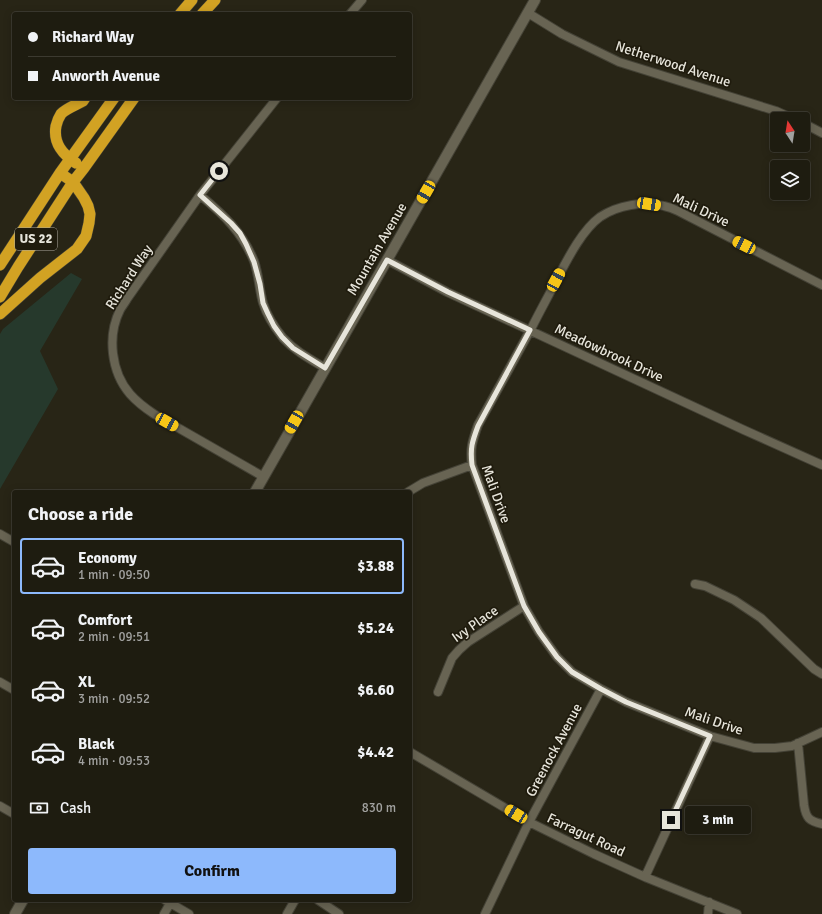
<!DOCTYPE html>
<html lang="en">
<head>
<meta charset="utf-8">
<style>
  :root { --surface:#1e1c10; --page:#2b291e; --text:#f1f3f6; --muted:#a1a19f; --line:#3c3a30; --accent:#8db9fc }
  body { margin:0; font-family:Signika,sans-serif; background:var(--page); color:var(--text); height:100vh; display:flex; flex-direction:column; font-size:15px; white-space:nowrap }
  * { box-sizing:border-box; margin:0 }
  p { font-size:13px; color:var(--muted) }
  .icon { flex:none; width:22px; height:22px; fill:none; stroke:currentColor; stroke-width:2; stroke-linecap:round; stroke-linejoin:round }
  .map { position:relative; flex:1; overflow:hidden }
  .sheet { position:absolute; left:12px; top:490px; width:400px; height:412px; display:flex; flex-direction:column; background:var(--surface); border-radius:4px; box-shadow:0 2px 10px #0003,0 0 0 1px var(--line) }
  .sheet>* { flex:none }
  .banner { position:absolute; left:12px; top:12px; width:400px; height:88px; border-radius:4px; box-shadow:0 2px 10px #0003,0 0 0 1px var(--line); display:grid; align-content:center; height:88px; padding:0 16px; background:var(--surface) }
  .needle { width:26px; rotate:348deg }
  .buttons { position:absolute; left:770px; top:112px; display:grid; gap:8px }
  .buttons a { display:grid; place-items:center; width:40px; height:40px; border-radius:4px; background:var(--surface); box-shadow:0 2px 10px #0003,0 0 0 1px var(--line); font-size:20px }
  .end { position:absolute; width:18px; height:18px; margin:-9px; border:5px solid #e7e5db; background:#111; box-shadow:0 0 0 2px #111 }
  .from { border-radius:50% }
  .bubble { position:absolute; height:28px; border-radius:4px; background:var(--surface); box-shadow:0 2px 10px #0003,0 0 0 1px var(--line); font-size:13px; font-weight:700; line-height:28px; text-align:center }
  .car { position:absolute; width:12px; height:24px; margin:-12px -6px; border-radius:5px; box-shadow:0 0 3px 1px #0007; background:linear-gradient(#f5c518 24%,#345 0 40%,#f5c518 0 76%,#345 0 86%,#f5c518 0) }
  .banner b { display:flex; align-items:center; gap:14px; height:38px; font-size:15px }
  .banner b+b { border-top:1px solid var(--line) }
  .banner i { width:10px; height:10px; background:var(--text) }
  ul { padding:0; list-style:none }
  li { display:flex; align-items:center; gap:12px; height:56px; margin:0 8px 6px; padding:0 8px; border:2px solid transparent; border-radius:4px }
  li div { flex:1 }
  li b { display:block; font-size:15px }
  li em { font-style:normal; font-weight:700 }
  li.on { border-color:var(--accent) }
  li>.icon { width:36px; height:36px; stroke-width:1.5 }
  h2 { padding:0 16px; font-size:18px; line-height:48px }
  .pay { display:flex; align-items:center; gap:10px; height:44px; padding:0 16px; font-size:15px }
  .pay p { margin-inline-start:auto }
  .cta { display:flex; gap:8px; margin-top:auto; padding:8px 16px }
  .cta a { flex:1; height:46px; border-radius:4px; background:var(--accent); color:#111; font-size:16px; font-weight:700; line-height:46px; text-align:center }
  .map>svg:first-child { display:block }
  .green { fill:#26392c }
  .lines { fill:none; stroke-linecap:round; stroke-linejoin:round }
  .minor-casing { stroke:#444236; stroke-width:10 }
  .tertiary-casing { stroke:#444236; stroke-width:12 }
  .trunk-casing { stroke:#444236; stroke-width:12 }
  .minor { stroke:#686453; stroke-width:8 }
  .tertiary { stroke:#686453; stroke-width:10 }
  .trunk { stroke:#d2a223; stroke-width:11 }
  .route { stroke:#e7e5db; stroke-width:5 }
  .labels { text-anchor:middle; dominant-baseline:central; stroke-width:3.5; stroke-linejoin:round; paint-order:stroke }
  .shield { fill:#1f1b0d; stroke:#aba89d; stroke-width:1 }
  .shield-label { font-size:13px; font-weight:bold; fill:#e7e5db }
  .street-label { font-size:14px; fill:#e7e5db; stroke:#1f1b0d }
</style>
</head>
<body>
<div class="map">
<svg width="822" height="914" viewBox="0 0 822 914">
  <rect width="100%" height="100%" fill="#282516"/>
  <!-- green -->
  <path class="green" d="M71,273L82,279L40,351L58,389L0,489V334L3,329Z"/>
  <g class="lines">
    <!-- minor casing -->
    <g class="minor-casing">
      <path id="minor" d="M528,13L562,34L619,62L776,111L794,119
        M350,14L362,0
        M803,123L822,133
        M200,195C224,215 242,232 254,261C259,275 259,289 263,303C267,316 275,328 283,338C295,351 310,359 325,368
        M387,260L447,292L744,430L822,465
        M822,285L678,211C674,209 669,207 664,206C643,201 618,205 600,217C582,230 567,260 557,279C549,295 540,311 532,327C514,360 496,393 478,425C472,442 470,448 472,465L524,606L539,632L557,657L572,672L601,689L626,702L710,736L754,748H775L792,746L822,732
        M264,477L154,414C145,408 137,402 130,394C111,372 107,336 120,310C122,306 125,303 127,299L200,195L277,98
        M408,492L423,483L472,465
        M0,534L14,542
        M695,584L705,586L734,600L761,618L814,669L822,674
        M0,682L14,690
        M438,692L452,658L459,650L468,642L524,606
        M798,743L804,805C806,818 809,821 822,824
        M410,752L529,822L594,854L645,877L737,914
        M0,806L14,814
        M645,877L710,736
        M165,900L189,914
        M318,900L339,914
        M164,914L172,900
        M287,914L295,900
        M485,914L529,822L601,689
        M708,914L709,902"/>
    </g>
    <!-- tertiary casing -->
    <g class="tertiary-casing">
      <path id="tertiary" d="M255,492L535,0
        M15,914L23,900"/>
    </g>
    <!-- trunk casing -->
    <g class="trunk-casing">
      <path id="trunk" d="M180,14L192,0
        M202,14L215,0
        M76,163C62,154 53,143 56,126C57,122 59,117 61,114C65,109 78,104 83,101L85,98
        M0,265L60,173L114,98
        M0,297L18,267L73,182L84,168L134,98
        M0,314L40,278L77,249L86,236L89,223L90,214L88,206L84,198L73,182L60,173"/>
    </g>
    <!-- minor -->
    <use href="#minor" class="minor"/>
    <!-- tertiary -->
    <use href="#tertiary" class="tertiary"/>
    <!-- trunk -->
    <use href="#trunk" class="trunk"/>
  </g>
  <g class="lines">
    <!-- route -->
    <path class="route" d="M219,171L200,195L231,223L240,233L246,244L254,262L260,284L263,303L268,314L274,326L282,337L293,348L325,368L387,260L448,292L530,330L478,426C472,442 470,448 472,465L524,606L539,632L557,657L572,672L601,689L626,702L710,736L671,820"/>
  </g>
  <g class="labels">
    <!-- shield labels -->
    <rect class="shield" x="15" y="228" width="42" height="22" rx="3"/>
    <g class="shield-label">
      <text x="36" y="239">US 22</text>
    </g>
    <!-- street labels -->
    <g class="street-label">
      <text transform="translate(673 64) rotate(18)">Netherwood Avenue</text>
      <text transform="translate(701 210) rotate(25)">Mali Drive</text>
      <text transform="translate(377 249) rotate(-60)">Mountain Avenue</text>
      <text transform="translate(129 277) rotate(-57)">Richard Way</text>
      <text transform="translate(609 353) rotate(25)">Meadowbrook Drive</text>
      <text transform="translate(496 494) rotate(70)">Mali Drive</text>
      <text transform="translate(475 624) rotate(-35)">Ivy Place</text>
      <text transform="translate(714 721) rotate(19)">Mali Drive</text>
      <text transform="translate(554 750) rotate(-62)">Greenock Avenue</text>
      <text transform="translate(586 835) rotate(25)">Farragut Road</text>
    </g>
  </g>
</svg>
<div class="buttons">
<a><svg class="needle" viewBox="-14 -14 28 28"><path d="M0-13l5 13h-10z" fill="#e53935"/><path d="M0 13l5-13h-10z" fill="#a1a19f"/></svg></a>
<a><svg class="icon" aria-label="layers" viewBox="0 0 24 24"><path d="M12 4l9 5-9 5-9-5zM3 14l9 5 9-5"/></svg></a>
</div>
<i class="end from" style="left:219px;top:171px"></i>
<i class="end" style="left:671px;top:820px"></i>
<div class="bubble" style="left:685px;top:806px;width:66px">3 min</div>
<i class="car" style="left:426px;top:192px;rotate:210deg"></i>
<i class="car" style="left:649px;top:204px;rotate:99deg"></i>
<i class="car" style="left:744px;top:245px;rotate:297deg"></i>
<i class="car" style="left:556px;top:280px;rotate:28deg"></i>
<i class="car" style="left:167px;top:422px;rotate:119deg"></i>
<i class="car" style="left:294px;top:422px;rotate:210deg"></i>
<i class="car" style="left:516px;top:814px;rotate:301deg"></i>
<div class="banner">
<b><i class="from"></i>Richard Way</b>
<b><i></i>Anworth Avenue</b>
</div>
<section class="sheet">
<h2>Choose a ride</h2>
<ul>
<li class="on"><svg class="icon" aria-label="car" viewBox="0 0 24 24"><path d="M5 17H2v-5l4-1 3-4h7l3 4 3 1v5h-3M9 17h6M6 11h13"/><circle cx="7" cy="17" r="2"/><circle cx="17" cy="17" r="2"/></svg><div><b>Economy</b><p>1 min · 09:50</p></div><em>$3.88</em></li>
<li><svg class="icon" aria-label="car" viewBox="0 0 24 24"><path d="M5 17H2v-5l4-1 3-4h7l3 4 3 1v5h-3M9 17h6M6 11h13"/><circle cx="7" cy="17" r="2"/><circle cx="17" cy="17" r="2"/></svg><div><b>Comfort</b><p>2 min · 09:51</p></div><em>$5.24</em></li>
<li><svg class="icon" aria-label="car" viewBox="0 0 24 24"><path d="M5 17H2v-5l4-1 3-4h7l3 4 3 1v5h-3M9 17h6M6 11h13"/><circle cx="7" cy="17" r="2"/><circle cx="17" cy="17" r="2"/></svg><div><b>XL</b><p>3 min · 09:52</p></div><em>$6.60</em></li>
<li><svg class="icon" aria-label="car" viewBox="0 0 24 24"><path d="M5 17H2v-5l4-1 3-4h7l3 4 3 1v5h-3M9 17h6M6 11h13"/><circle cx="7" cy="17" r="2"/><circle cx="17" cy="17" r="2"/></svg><div><b>Black</b><p>4 min · 09:53</p></div><em>$4.42</em></li>
</ul>
<div class="pay"><svg class="icon" aria-label="cash" viewBox="0 0 24 24"><path d="M3 7h18v10H3z"/><circle cx="12" cy="12" r="2"/></svg>Cash<p>830 m</p></div>
<div class="cta"><a>Confirm</a></div>
</section>
</div>
</body>
</html>
